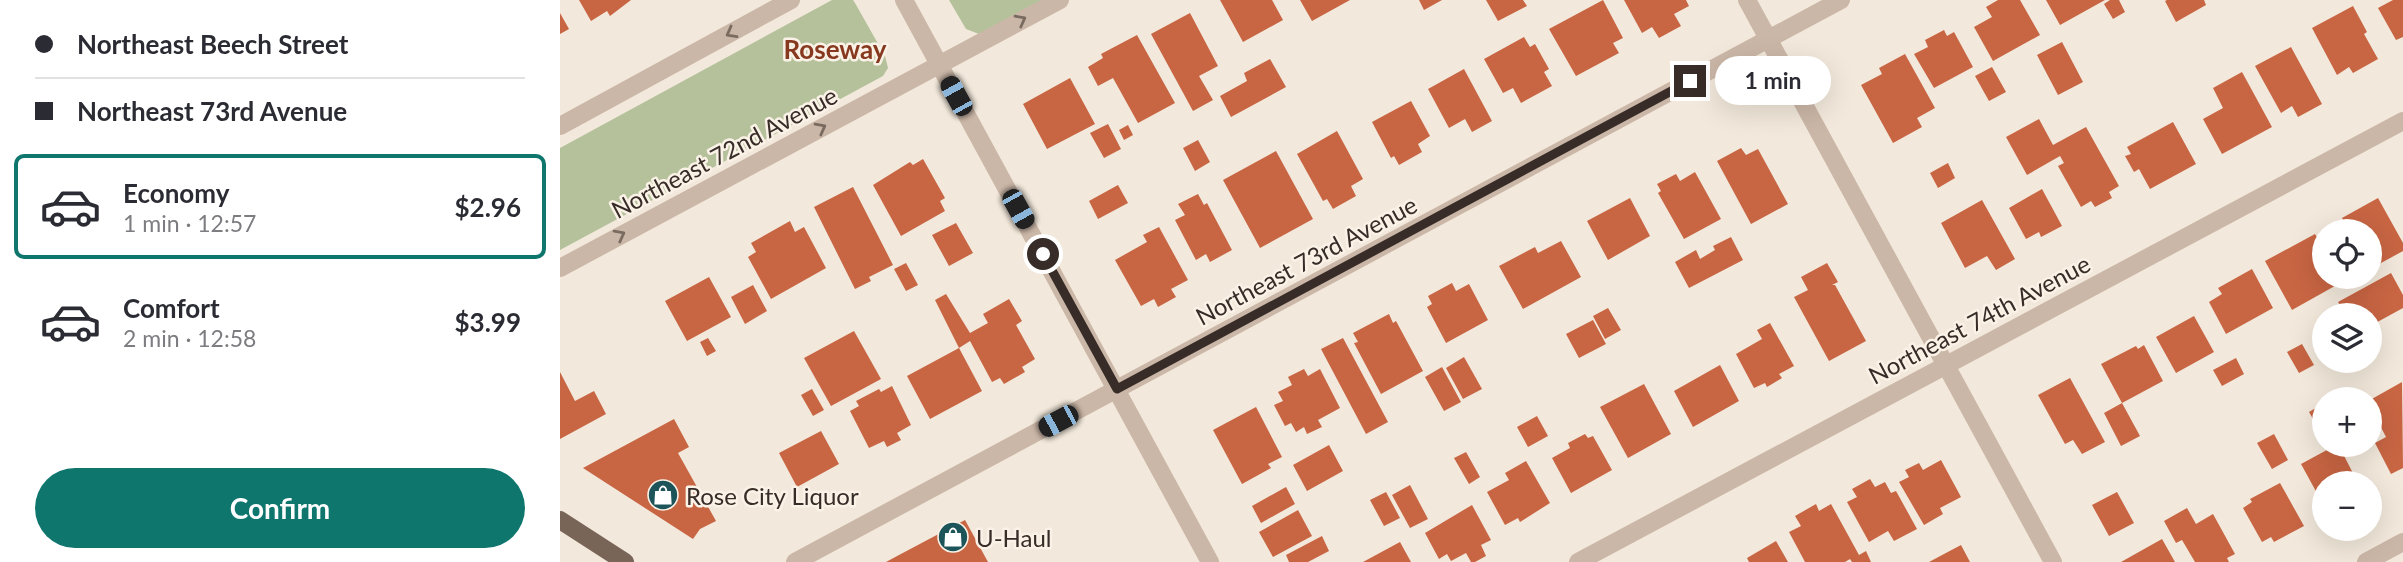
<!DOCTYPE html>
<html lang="en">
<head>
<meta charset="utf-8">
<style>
  :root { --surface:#fff; --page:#f2f2f3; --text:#2b2b33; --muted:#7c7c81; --line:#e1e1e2; --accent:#0f766e }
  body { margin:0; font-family:Lato,sans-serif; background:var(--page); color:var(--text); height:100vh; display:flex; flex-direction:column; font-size:26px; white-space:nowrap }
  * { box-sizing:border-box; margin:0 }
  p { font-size:23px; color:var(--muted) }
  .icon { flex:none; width:38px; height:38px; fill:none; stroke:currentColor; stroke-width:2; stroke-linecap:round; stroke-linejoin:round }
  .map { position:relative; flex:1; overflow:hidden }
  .side { display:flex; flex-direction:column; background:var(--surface); width:560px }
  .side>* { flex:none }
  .hud { display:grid; align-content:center; height:154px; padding:0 35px; background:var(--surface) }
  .fabs { position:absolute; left:1752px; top:219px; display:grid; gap:14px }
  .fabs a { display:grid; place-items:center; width:70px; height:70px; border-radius:50%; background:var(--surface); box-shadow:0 7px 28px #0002; font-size:35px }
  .end { position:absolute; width:32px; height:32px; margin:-16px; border:9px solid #372c27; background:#fff; box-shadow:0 0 0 4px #fff }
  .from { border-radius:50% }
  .bubble { position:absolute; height:49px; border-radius:24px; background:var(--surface); box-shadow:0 7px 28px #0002; font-size:23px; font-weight:700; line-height:49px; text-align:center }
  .car { position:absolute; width:21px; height:42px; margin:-21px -10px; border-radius:9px; box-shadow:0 0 5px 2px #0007; background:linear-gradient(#222 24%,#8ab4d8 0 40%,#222 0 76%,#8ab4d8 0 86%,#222 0) }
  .hud b { display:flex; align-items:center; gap:24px; height:66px; font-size:26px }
  .hud b+b { border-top:2px solid var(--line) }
  .hud i { width:18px; height:18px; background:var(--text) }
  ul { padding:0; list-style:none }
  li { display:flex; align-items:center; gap:21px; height:105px; margin:0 14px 10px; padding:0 21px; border:4px solid transparent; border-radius:10px }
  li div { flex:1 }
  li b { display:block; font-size:26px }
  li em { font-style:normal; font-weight:700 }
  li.selected { border-color:var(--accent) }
  li>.icon { width:63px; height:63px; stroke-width:1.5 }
  .button { display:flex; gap:14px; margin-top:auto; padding:14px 35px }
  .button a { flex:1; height:80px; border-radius:42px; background:var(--accent); color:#fff; font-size:28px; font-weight:700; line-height:80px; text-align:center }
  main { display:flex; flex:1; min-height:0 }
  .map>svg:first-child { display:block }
  .green { fill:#b4c19b }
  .building { fill:#c86543 }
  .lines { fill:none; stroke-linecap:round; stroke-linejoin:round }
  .minor { stroke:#cbb7a7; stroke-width:18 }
  .major { stroke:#796458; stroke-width:18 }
  .oneway { stroke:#7a6b61 }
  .route { stroke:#372c27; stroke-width:9 }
  .labels { text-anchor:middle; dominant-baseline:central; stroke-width:5; stroke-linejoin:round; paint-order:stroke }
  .street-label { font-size:24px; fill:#372c27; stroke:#faf2e7 }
  .poi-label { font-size:24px; fill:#372c27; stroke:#faf2e7; text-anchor:start }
  .neighbourhood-label { font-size:26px; font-weight:bold; fill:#87391f; stroke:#faf2e7 }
</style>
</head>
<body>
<main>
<section class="side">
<div class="hud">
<b><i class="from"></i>Northeast Beech Street</b>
<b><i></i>Northeast 73rd Avenue</b>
</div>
<ul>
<li class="selected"><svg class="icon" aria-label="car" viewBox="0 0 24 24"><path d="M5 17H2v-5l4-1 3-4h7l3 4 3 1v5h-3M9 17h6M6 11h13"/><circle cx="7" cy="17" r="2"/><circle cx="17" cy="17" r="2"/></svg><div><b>Economy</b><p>1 min · 12:57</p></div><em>$2.96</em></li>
<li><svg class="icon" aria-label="car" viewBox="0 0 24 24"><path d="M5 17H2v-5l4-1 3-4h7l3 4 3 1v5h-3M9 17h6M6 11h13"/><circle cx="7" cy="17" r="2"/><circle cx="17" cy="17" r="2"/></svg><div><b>Comfort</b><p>2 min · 12:58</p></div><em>$3.99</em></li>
</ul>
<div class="button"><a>Confirm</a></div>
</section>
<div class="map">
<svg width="1843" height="562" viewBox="0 0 1843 562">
  <rect width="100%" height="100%" fill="#f2e8db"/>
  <!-- green -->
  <path class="green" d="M272,0H293L295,3L325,56L328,68L323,76L0,250V148Z
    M389,0H483L419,34L406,29Z"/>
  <!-- building -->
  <path class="building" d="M19,0H71L50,16L47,11L31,21Z
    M660,0H712L723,20L683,42Z
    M740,0H790L752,21Z
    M859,0H882L864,10Z
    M926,0H963L967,6L938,21Z
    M1043,0L1063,38L1053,43L1059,53L1016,76L989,29Z
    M1064,0H1126L1129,6L1114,14L1121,26L1099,38L1092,27L1082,33Z
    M1438,0H1460L1480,35L1433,61L1414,27L1432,17L1426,7Z
    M1486,0H1545L1500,25Z
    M1550,0H1559L1565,12L1553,19L1544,4Z
    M1607,0H1644L1646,5L1616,22L1605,1Z
    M1833,0H1843V37L1836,40L1818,8Z
    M1793,6L1807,32L1804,34L1818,59L1793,73L1789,67L1777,75L1752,28Z
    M0,13L9,29L0,34Z
    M630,13L658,66L639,76L653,100L633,111L591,34Z
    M1384,30L1387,36L1394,32L1413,67L1374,88L1354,54L1368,47L1365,40Z
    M577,35L615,103L578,123L553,78L538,86L528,67L543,58L541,54Z
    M964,37L970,47L975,44L989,69L984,72L992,86L961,103L953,88L943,93L924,59Z
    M1502,42L1523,82L1498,95L1477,55Z
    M1731,47L1762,104L1738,117L1732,106L1721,113L1695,66Z
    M1345,54L1375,108L1357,118L1362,127L1333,143L1301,85L1322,74L1319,68Z
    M710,59L726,87L671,117L660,96L687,81L684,73Z
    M1432,67L1446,92L1429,101L1415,76Z
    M904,69L932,121L912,132L905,119L889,128L868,89Z
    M1682,72L1712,127L1662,154L1643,119L1663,108L1653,88Z
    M510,78L535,124L487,149L463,104Z
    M851,101L870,136L858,144L862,152L839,165L834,156L831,158L812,122Z
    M1479,119L1493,145L1526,127L1559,186L1549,192L1552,198L1535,207L1531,201L1521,207L1498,166L1504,163L1500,156L1467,175L1446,137Z
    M1613,122L1636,164L1590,189L1579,169L1574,172L1565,156L1571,154L1567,147Z
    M548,124L561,149L544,158L530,133Z
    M568,125L573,135L564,140L559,130Z
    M777,131L803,179L791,186L796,196L773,209L767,199L763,201L737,154Z
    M638,140L650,162L635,171L623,148Z
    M1181,148L1186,155L1198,149L1228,204L1191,224L1157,161Z
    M716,151L753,219L700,248L663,180Z
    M363,159L385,198L380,201L385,211L341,236L313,185L350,162L353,165Z
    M1388,163L1395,178L1378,188L1370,173Z
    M1135,172L1161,219L1124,239L1098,193L1101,191L1097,184L1116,174L1120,181Z
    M558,185L568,203L538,219L529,201Z
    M293,187L333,265L309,277L311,281L295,289L254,207Z
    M1482,189L1502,226L1481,237L1479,232L1466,239L1449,208Z
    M638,194L644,205L647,203L672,250L650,262L646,254L636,260L615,220L625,215L618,204Z
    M1070,198L1090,236L1048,260L1027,221Z
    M1818,198L1843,243V251L1810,269V231H1789L1782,218Z
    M1422,200L1455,259L1436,270L1427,256L1405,268L1381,223Z
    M230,221L235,232L244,227L266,268L211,299L188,257L196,252L191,243Z
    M396,223L413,253L389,266L372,235Z
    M599,227L628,280L611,289L616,297L598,307L594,299L581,306L555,260L587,242L583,235Z
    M1755,234L1764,249V276H1779L1782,282L1732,310L1705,261Z
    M1171,237L1183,260L1129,288L1115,262L1136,250L1140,259L1155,250L1153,246Z
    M1001,241L1021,277L963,309L939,266L975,247L978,253Z
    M346,263L358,285L346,291L334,269Z
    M1267,263L1278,282L1272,285H1275L1306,341L1269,361L1234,297L1248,290L1241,277Z
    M1692,269L1713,308L1666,334L1649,302L1662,294L1658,288Z
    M1831,273L1843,295V308L1810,326V315H1786L1778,302Z
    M149,277L171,317L127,341L105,301Z
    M892,283L896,291L909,284L928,320L886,343L867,307L872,304L868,296Z
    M193,285L207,311L185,324L171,297Z
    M386,294L410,333L428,323L423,314L449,299L462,321L456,325L475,359L462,367L465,372L444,384L440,378L432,382L410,341L399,348L422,391L370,419L347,376L399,348L375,300Z
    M1048,308L1061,330L1045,339L1033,316Z
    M829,314L833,323L836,321L863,371L821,394L794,343L798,342L793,333Z
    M1634,316L1654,352L1616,373L1596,337Z
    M1033,320L1046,344L1019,358L1006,334Z
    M1210,323L1234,366L1219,374L1222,378L1207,387L1205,383L1194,388L1176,354L1202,339L1197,330Z
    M294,331L321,379L271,406L244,358Z
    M148,338L156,351L147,356L140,342Z
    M783,338L828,422L806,434L761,349Z
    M1742,344L1754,365L1739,373L1727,352Z
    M1584,345L1603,381L1562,403L1541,364L1576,346L1578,349Z
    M904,357L922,389L903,399L886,368Z
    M1676,358L1684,374L1662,386L1653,370Z
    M1160,365L1179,401L1133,427L1114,391Z
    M882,367L901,402L884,411L865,377Z
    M744,369L748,376L760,369L780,408L758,420L762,427L747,434L744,427L736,432L731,423L725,426L714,405L723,401L718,392L732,385L728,377Z
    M0,372L15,401L34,391L46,414L0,439Z
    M1510,378L1545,442L1522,454L1513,440L1505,444L1478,395Z
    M1842,382L1843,468L1831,474L1815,443L1826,437L1810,406V400Z
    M1084,384L1111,434L1068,458L1040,407Z
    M332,386L351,425L337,433L341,440L327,447L324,441L309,448L290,411L299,406L296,401L319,389L321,392Z
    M252,389L264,410L253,416L241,395Z
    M1562,403L1580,436L1561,446L1544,413Z
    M1764,403V438L1749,412Z
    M696,407L722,457L708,464L711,468L682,484L653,430Z
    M977,416L988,436L968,447L957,427Z
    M114,419L129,447L118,453L156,521L140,529L133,539L23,468Z
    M261,431L279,464L237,487L219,453Z
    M1025,434L1028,438L1033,436L1052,470L1011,493L992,458L1010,448L1008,443Z
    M1714,434L1728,460L1712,469L1697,443Z
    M1778,444L1798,483H1764V506L1741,464Z
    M769,445L783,471L747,491L733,465Z
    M906,452L920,477L909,484L894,458Z
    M1381,460L1401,497L1380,508L1383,514L1364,525L1339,482L1349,477L1345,470L1359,463L1363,470Z
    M966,461L990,503L960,522L958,518L945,525L927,492L949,480L945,473Z
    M1310,479L1315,487L1325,482L1331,493L1336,491L1357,529L1334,541L1328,531L1309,542L1287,502L1297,497L1292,489Z
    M1720,483L1744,526L1714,542L1711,537L1702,542L1683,508L1692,502L1690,499Z
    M850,485L868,519L850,528L832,495Z
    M726,487L735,504L701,523L692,506Z
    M826,492L840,518L824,526L810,500Z
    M1557,492L1574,523L1549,536L1532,505Z
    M1256,504L1259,511L1271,504L1299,555L1306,551L1311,562H1292L1290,559L1285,562H1245L1229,532L1241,526L1235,516Z
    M912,505L931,540L921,545L926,556L915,562H911L906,553L891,561L887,554L879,559L865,533Z
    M1627,508L1636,524L1653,514L1675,554L1667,558L1669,562H1635L1622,540L1616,543L1604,521Z
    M738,510L752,536L713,557L699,532Z
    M405,520L428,562H326L339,555Z
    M762,536L769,551L748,562H729L726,555Z
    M1602,539L1615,562H1561Z
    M1216,541L1228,562H1189L1187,558Z
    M840,542L851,562H803Z
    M1401,545L1410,562H1369Z"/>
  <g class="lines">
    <!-- minor -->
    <path class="minor" d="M344,0L650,562
      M1187,0L1493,562
      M0,126L231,0
      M0,268L500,0
      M235,562L1281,0
      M1018,562L1843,121
      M1806,562L1843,542"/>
    <!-- major -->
    <path class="major" d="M0,520L65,562"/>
  </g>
  <!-- one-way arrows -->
  <defs><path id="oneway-chevron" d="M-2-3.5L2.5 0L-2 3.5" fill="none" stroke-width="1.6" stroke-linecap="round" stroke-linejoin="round" transform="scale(1.75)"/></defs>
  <g class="oneway">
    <use href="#oneway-chevron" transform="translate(461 20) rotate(-28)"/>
    <use href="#oneway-chevron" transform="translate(171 33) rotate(151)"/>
    <use href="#oneway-chevron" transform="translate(261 128) rotate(-28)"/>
    <use href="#oneway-chevron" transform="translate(60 235) rotate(-28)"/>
  </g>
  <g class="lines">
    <!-- route -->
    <path class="route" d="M483,254L557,389L1130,81"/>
  </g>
  <!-- icons -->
  <defs>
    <g id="shop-disc" transform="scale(1.575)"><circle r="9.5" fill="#1c5459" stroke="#faf2e7"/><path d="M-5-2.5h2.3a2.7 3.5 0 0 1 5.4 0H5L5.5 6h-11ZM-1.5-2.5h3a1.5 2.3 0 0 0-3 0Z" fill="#fff"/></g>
  </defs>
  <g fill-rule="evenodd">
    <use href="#shop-disc" x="103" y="495"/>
    <use href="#shop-disc" x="393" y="537"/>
  </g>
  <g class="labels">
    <!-- street labels -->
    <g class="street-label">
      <text transform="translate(164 152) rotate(-28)">Northeast 72nd Avenue</text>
      <text transform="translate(746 260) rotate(-28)">Northeast 73rd Avenue</text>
      <text transform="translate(1419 319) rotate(-28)">Northeast 74th Avenue</text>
    </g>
    <!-- poi labels -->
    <g class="poi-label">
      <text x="126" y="495">Rose City Liquor</text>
      <text x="416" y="537">U-Haul</text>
    </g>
    <!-- neighbourhood labels -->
    <g class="neighbourhood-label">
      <text x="275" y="49">Roseway</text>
    </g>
  </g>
</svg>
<div class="fabs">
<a><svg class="icon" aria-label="locate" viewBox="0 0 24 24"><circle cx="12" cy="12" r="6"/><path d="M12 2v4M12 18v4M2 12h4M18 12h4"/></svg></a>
<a><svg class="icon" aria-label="layers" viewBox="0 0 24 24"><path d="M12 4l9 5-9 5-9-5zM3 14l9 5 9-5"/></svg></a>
<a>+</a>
<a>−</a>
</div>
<i class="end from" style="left:483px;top:254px"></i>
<i class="end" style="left:1130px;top:81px"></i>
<div class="bubble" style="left:1155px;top:56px;width:116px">1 min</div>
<i class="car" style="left:396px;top:96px;rotate:331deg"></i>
<i class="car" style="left:458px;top:209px;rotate:151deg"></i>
<i class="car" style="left:498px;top:421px;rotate:242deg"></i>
</div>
</main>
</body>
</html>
